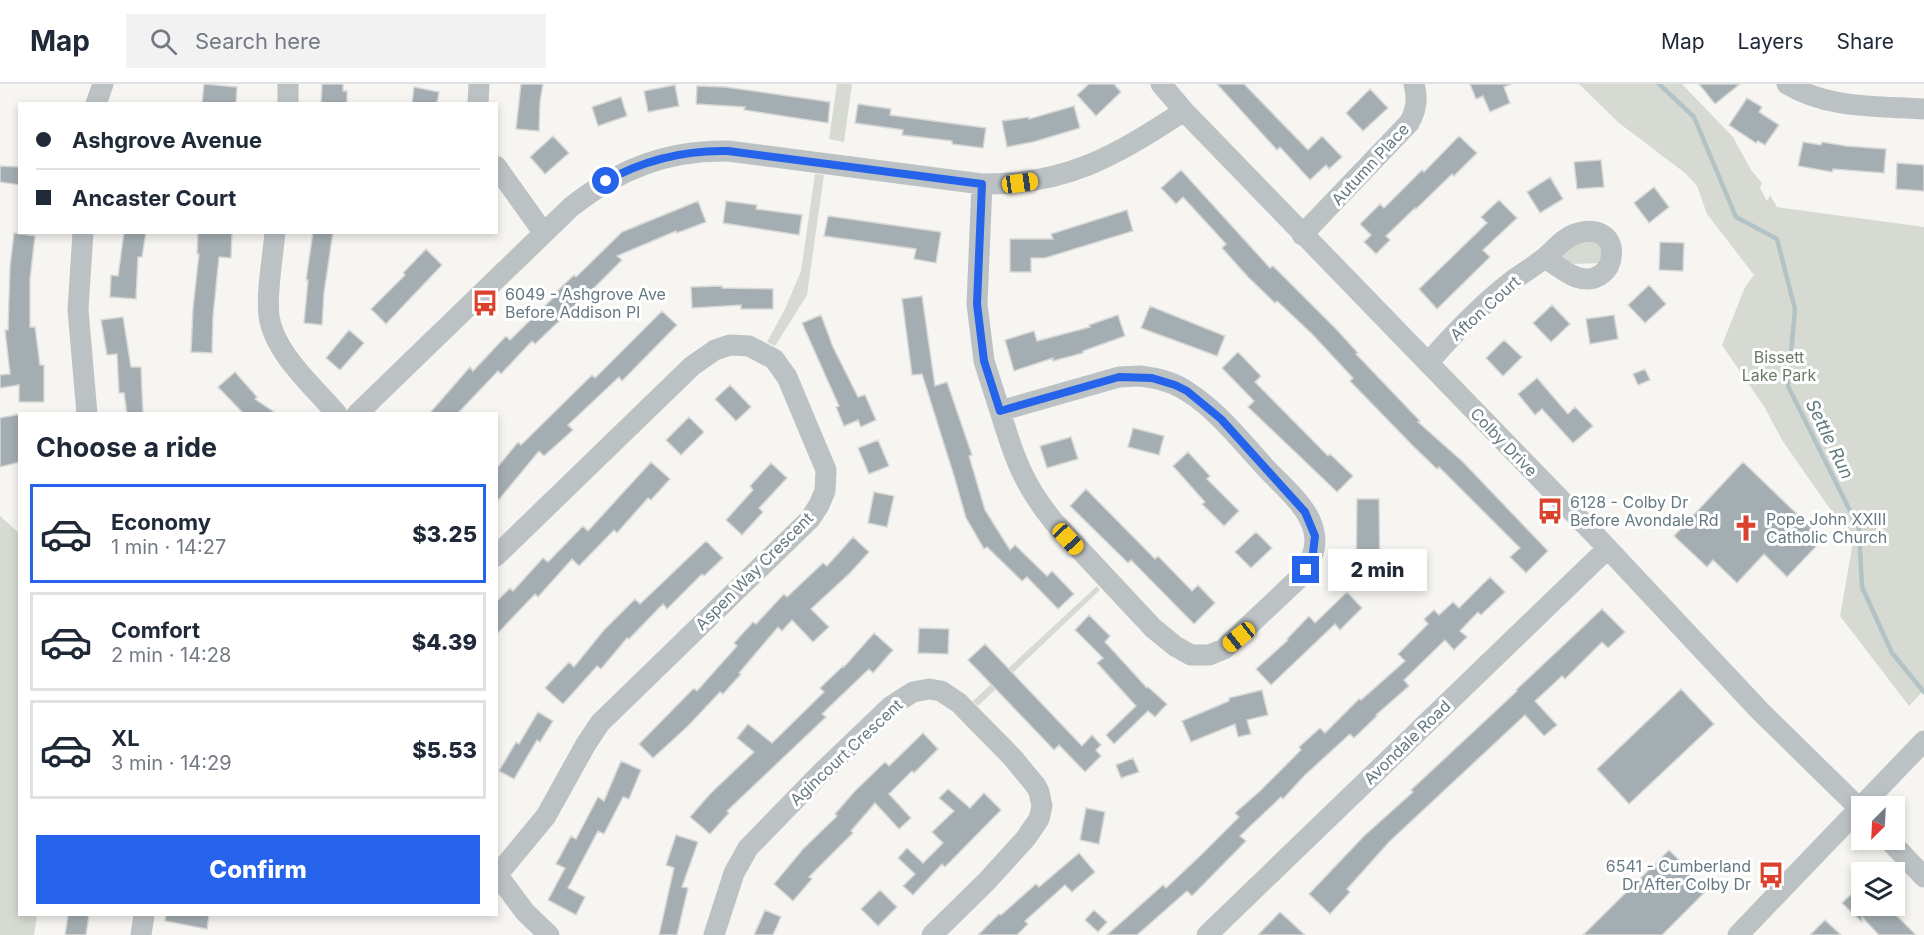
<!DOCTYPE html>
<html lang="en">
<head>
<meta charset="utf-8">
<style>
  :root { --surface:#fff; --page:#f2f2f3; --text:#1f2937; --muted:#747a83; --line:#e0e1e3; --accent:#2563eb }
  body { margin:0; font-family:Inter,sans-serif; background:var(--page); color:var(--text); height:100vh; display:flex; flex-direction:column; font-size:22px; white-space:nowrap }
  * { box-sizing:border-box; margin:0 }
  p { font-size:20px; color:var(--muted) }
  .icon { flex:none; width:33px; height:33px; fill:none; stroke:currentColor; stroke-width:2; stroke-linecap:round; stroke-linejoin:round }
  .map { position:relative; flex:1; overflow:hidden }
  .drawer { position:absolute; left:18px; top:328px; width:480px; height:504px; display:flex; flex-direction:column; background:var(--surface); border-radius:0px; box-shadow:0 3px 9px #0003 }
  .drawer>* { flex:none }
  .hud { position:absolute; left:18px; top:18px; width:480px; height:132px; border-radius:0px; box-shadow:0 3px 9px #0003; display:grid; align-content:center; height:132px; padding:0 18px; background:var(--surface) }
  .needle { width:39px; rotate:204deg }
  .fabs { position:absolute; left:1851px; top:712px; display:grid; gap:12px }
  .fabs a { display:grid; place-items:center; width:54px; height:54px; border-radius:0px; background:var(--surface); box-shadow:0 3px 9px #0003; font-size:30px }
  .end { position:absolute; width:27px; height:27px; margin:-14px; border:8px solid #2563eb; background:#fff; box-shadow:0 0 0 3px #fff }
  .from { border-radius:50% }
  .bubble { position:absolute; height:42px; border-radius:0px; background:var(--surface); box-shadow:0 3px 9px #0003; font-size:20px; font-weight:800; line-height:42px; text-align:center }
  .car { position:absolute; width:18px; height:36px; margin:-18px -9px; border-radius:8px; box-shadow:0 0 4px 2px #0007; background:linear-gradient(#f5c518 24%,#345 0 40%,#f5c518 0 76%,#345 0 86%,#f5c518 0) }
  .hud b { display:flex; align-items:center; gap:21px; height:57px; font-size:22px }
  .hud b+b { border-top:2px solid var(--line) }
  .hud i { width:15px; height:15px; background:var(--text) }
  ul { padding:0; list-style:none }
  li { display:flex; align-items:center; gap:18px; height:99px; margin:0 12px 9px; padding:0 6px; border:3px solid var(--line); border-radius:0px }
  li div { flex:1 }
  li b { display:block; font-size:22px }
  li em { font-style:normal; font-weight:800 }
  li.active { border-color:var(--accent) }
  li>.icon { width:54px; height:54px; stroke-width:1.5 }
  h2 { padding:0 18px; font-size:27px; line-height:72px }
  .button { display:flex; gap:12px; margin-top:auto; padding:12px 18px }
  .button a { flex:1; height:69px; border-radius:0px; background:var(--accent); color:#fff; font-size:24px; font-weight:800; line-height:69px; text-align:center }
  header { display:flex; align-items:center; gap:36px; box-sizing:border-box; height:84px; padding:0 30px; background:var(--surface); border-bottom:2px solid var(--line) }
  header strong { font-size:28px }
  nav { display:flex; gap:33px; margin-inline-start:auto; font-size:21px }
  .search { width:420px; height:54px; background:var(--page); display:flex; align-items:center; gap:15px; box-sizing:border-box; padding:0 21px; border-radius:0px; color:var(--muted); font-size:22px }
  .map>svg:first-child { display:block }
  .green { fill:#d6dad2 }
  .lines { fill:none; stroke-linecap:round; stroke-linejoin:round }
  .stream { stroke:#b3c2c4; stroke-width:4.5 }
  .building { fill:#a4aeb2; stroke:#d7d7d5; stroke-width:1.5 }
  .minor { stroke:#bcc2c4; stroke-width:21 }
  .route { stroke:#2563eb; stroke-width:8 }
  .labels { text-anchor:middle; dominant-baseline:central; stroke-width:6; stroke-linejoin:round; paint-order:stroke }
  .street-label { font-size:16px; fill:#667982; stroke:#fff }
  .poi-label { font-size:16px; fill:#667982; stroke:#fff; text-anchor:start }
  .park-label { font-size:16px; fill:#6b7a64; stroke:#fff }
  .water-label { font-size:18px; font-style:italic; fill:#627b7f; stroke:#fff }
</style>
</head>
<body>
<header>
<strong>Map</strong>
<div class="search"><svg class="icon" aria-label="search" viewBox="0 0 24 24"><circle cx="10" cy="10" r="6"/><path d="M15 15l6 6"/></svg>Search here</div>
<nav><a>Map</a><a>Layers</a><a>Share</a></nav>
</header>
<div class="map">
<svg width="1924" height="851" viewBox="0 0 1924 851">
  <rect width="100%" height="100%" fill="#f6f5f2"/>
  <!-- green -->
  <path class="green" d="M837,0H852L844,58L829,55Z
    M1579,0H1682L1733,53L1751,86L1762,99L1760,104L1767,117L1770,111L1777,123L1924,143V606L1909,622L1840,532L1853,458L1782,356L1765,324L1722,261L1745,203L1754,191L1707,130L1697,102L1685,89L1619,39Z
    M815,90L824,91L807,211L775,262L767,258L785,225L801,187Z
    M1585,154L1605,163L1599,179L1575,180L1561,176L1559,171Z
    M0,432L19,449L20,831H37L34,851H0Z
    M1097,502L1100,506L978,622L973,617Z"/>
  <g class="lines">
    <!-- stream -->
    <path class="stream" d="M1659,0L1694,33L1736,133L1777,155L1795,225L1788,302L1859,445L1862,503L1892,569L1924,608"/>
  </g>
  <!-- building -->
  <path class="building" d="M204,0L237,3L236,20H202Z
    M322,0H343V7H347V20H321Z
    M521,0H543L540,18L539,47L516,45Z
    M1089,0H1114L1121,8L1096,32L1077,11Z
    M1217,0H1244L1308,66L1322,52L1342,73L1329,85L1326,81L1310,96L1280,63L1277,66Z
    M1470,0H1511L1504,3L1510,19L1490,28L1483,12L1476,15Z
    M1699,0H1740L1715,20Z
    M675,1L679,22L648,28L644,7Z
    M697,2L725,3L830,18L828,39L744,26L745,23L696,20Z
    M414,3L439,8L437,20H412Z
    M1370,5L1388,24L1363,47L1346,29Z
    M621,13L627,32L598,42L592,23Z
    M1747,14L1762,23L1759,28L1779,41L1765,61L1758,57L1756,59L1729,41Z
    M858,20L891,25L890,31L986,44L983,64L952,60V57L902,51L903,46L855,39Z
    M1074,22L1080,44L1033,58L1007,63L1002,37L1029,33V35Z
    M553,52L569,69L545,90L530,73Z
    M1459,52L1477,69L1454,92L1452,90L1416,125L1415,124L1386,152L1390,156L1376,170L1364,158L1371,151L1360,140L1380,120L1384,124L1422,86L1424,88Z
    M1803,58L1821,61L1822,58L1846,62L1886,65L1884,89L1833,85L1832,88L1798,82Z
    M1601,76L1604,103L1577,105L1574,78Z
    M1897,79L1924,81V107L1896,105Z
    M0,82L20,83V101L0,98Z
    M1181,86L1270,184L1273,182L1337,246L1358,269L1356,270L1420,337L1418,338L1463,378L1548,467L1526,489L1510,473L1520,464L1439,383L1437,385L1414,363L1350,297L1353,294L1312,250L1277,217L1275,219L1248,193L1222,164L1226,160L1183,113L1176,120L1161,104Z
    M1550,93L1563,115L1540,129L1527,108Z
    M1654,103L1669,123L1649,139L1634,119Z
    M1499,116L1517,134L1483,166L1490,173L1437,225L1419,205L1487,139L1481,133Z
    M698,117L706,138L677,149L676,147L617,172L622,176L596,202L535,260L532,257L501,290L498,287L457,330H429L470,283L473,287L506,252L510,256L553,214L551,213L574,191L576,193L622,148Z
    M726,117L757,121L756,125L802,131L799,151L723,139Z
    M1127,126L1133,147L1045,174H1031V188H1010V155H1053L1051,150Z
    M828,132L941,148L936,179L914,175L916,165L824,152Z
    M124,148H146L142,173H138L136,215L110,213L111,191L118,192Z
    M198,148H232L231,174L219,173L213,233L212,269L191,268L193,224L199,170H197Z
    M313,148H333L324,209L322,241L304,239L308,196H306Z
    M14,149L35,152L30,195V243H35L40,281H44V318H19V301L0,304V291L10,290L5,246H8L10,182Z
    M1660,158L1684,159L1683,187L1659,186Z
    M426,165L442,181L386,240L371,225L405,191L403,189Z
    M1649,201L1666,220L1645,239L1628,221Z
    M722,202V204L773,205V225H741V221L692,224L691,203Z
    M922,212L935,302L947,298L972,371L969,372L985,426L1010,466L1015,461L1047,492L1052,487L1074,510L1058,525L1027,493L1022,497L987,463L984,465L966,434L954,392L922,290L912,291L902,215Z
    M1552,221L1570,240L1551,258L1533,239Z
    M1150,222L1225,252L1217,272L1141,244Z
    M662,227L677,241L622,297L619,293L568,341L573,346L544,372L539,367L496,419V385L518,358L521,361L592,291L595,294Z
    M821,231L833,263L858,313L865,311L876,336L861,343L858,336L844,342L836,323L839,322L802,239Z
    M1118,231L1125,252L1083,267V269L1053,277V274L1014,287L1005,256L1034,247L1037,257L1090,243L1089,241Z
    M1614,231L1618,255L1590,260L1586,235Z
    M123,233L131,283H141L143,330H127L124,309H119L117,270L107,271L101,236Z
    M349,246L364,259L340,286L326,274Z
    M1504,256L1522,273L1503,292L1486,274Z
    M1238,268L1261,292L1255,298L1328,372L1330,370L1353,392L1337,408L1248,323L1254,317L1222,284Z
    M1645,285L1650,296L1638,301L1633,290Z
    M235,288L257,313L255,315L277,330H244L218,303Z
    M1537,294L1568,330L1575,323L1593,342L1573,359L1542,325L1535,331L1518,310Z
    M730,301L751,323L736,337L715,315Z
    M20,330V378L0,383V334Z
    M689,333L704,348L681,371L666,356Z
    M1133,344L1164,352L1159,371L1128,363Z
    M1071,353L1078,375L1047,384L1040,362Z
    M878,356L889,382L869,390L858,364Z
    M1188,368L1210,392L1207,395L1239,427L1224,442L1202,420L1205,418L1173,382Z
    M651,378L670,395L651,416L648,414L617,449L614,446L579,482L572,475L538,513L535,510L496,551V518L510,504L513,507L543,474L548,478L583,442L588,447Z
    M1743,378L1823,455L1787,493L1764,470L1737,499L1713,476L1707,483L1674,452Z
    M771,379L787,394L759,424L763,428L742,451L726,436L753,406L750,402Z
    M1086,405L1155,475L1158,472L1192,507L1198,501L1215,519L1194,540L1131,476L1128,479L1070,422Z
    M874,408L894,412L887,443L868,439Z
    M1357,415H1379L1380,496L1356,497Z
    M1256,448L1272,464L1251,484L1235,468Z
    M853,453L869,468L850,489L811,525L829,543L813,558L792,536L782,547L778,543L739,589L741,590L723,610L720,608L688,642L653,674L639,660L694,604L697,607L737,562L734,559L753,538L756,540L784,510L787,513L823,479L827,482Z
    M706,457L723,474L704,492L702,490L667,525L663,520L629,555L627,554L601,585L597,582L563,620L545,604L569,578L574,583L604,546L635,515L640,520Z
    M1490,493L1505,508L1481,531L1478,528L1460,547L1467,553L1454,566L1445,556L1404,596L1409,602L1376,631L1377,632L1354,654L1350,650L1305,691L1283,715L1281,713L1240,752L1246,757L1192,812L1187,807L1137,851H1107L1163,801L1166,804L1201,771L1239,733L1235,729L1260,707L1301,666L1299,663L1320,644L1325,649L1359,615L1361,616L1405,577L1398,570L1428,540L1424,535L1434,526L1439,531L1453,518L1459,524Z
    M1347,508L1362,524L1340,546L1335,540L1271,601L1256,585L1288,556L1287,555L1309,532L1315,539Z
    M1602,525L1625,548L1608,564L1602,558L1565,595L1562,592L1535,617L1557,641L1544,652L1525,631L1389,758L1347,805L1350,808L1330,830L1309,810L1364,752L1413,708L1411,706L1517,607L1516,606Z
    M1089,531L1110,552L1105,558L1147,604L1148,603L1167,620L1155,633L1148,627L1114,660L1106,651L1136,622L1097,579L1103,574L1075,546Z
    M919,544L949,545L948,570L918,569Z
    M874,549L893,566L873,589L869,585L822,630L826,633L727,727L729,729L710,750L690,733L710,710L754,668L737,654L748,640L772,659L824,608L820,604L843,582L844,583Z
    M985,560L1082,662L1092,651L1101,661L1096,666L1101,672L1085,688L1059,661L1054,666L968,576Z
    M1681,605L1714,640L1629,720L1597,685Z
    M1262,606L1268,631L1247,636L1251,650L1238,653L1235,640L1191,658L1182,637L1229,617V614Z
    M538,628L553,637L540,658L537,656L514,695L499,687L516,658L519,660Z
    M923,649L938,665L914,689L912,687L889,710L911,734L899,745L875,719L851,747L853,749L809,793L812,795L793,817L774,800L803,765L837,732L835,730L854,708L885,678L889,682Z
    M1133,674L1139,688L1121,694L1116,681Z
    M621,677L641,686L629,715L623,713L604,750L598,747L568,804L585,813L576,831L548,816L565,784L556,780L571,752L576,755L598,713L604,717Z
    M948,705L970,724L984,709L1001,726L945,783L942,780L913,811L903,802L915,790L898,774L907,764L923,779L943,759L932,748L954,727L939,714Z
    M1086,724L1105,728L1099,760L1080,756Z
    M676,751L698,758L682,803L688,804L677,851H659L674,784L666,781Z
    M1669,766L1708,805L1662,851H1583Z
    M1079,769L1095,788L1072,808L1065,801L1025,837L1028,840L1017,851H978L999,830L1001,831L1036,800L1039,803Z
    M1862,800V822H1887L1916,851H1879L1862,833V838L1842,819Z
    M880,806L897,823L878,842L861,825Z
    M765,826L781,833L773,851H754Z
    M1094,826L1107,838L1098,848L1085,836Z
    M1280,828L1305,851H1258Z
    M68,831H89L86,851H65Z
    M166,831H209L207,845L165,837Z
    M1825,836L1841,851H1810Z"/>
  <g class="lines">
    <!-- minor -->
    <path class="minor" d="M288,0V20
      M1161,0L1184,27L1596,452L1760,627L1862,727
      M1787,0C1828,25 1878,22 1924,25
      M96,20L103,0
      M478,20L479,0
      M496,82L543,148
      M982,100L977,220L984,277L1000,327
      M83,148L78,226L87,330
      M275,148C273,173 266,209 269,232C274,269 314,303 337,330
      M1302,151L1409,39C1417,26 1418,14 1414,0
      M1428,279C1454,249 1482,220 1513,196C1523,189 1533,183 1543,175C1554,167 1561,155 1575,150C1627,132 1620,208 1576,193C1565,189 1555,180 1545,174
      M1140,292C1157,294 1174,298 1188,308C1218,327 1240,356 1264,382C1281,401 1309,422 1314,448C1318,466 1309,481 1298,495L1224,565L1209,571H1191L1175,562L1153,544L1054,438C1023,400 1014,373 1000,327L1119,293Z
      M357,330L571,123C619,85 667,66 728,67L982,100C1067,101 1115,72 1184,27
      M496,472L692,282L715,266L730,261L749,262L774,275L787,293L826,386L825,407L819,421L810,435L600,639L586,660L546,732L498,790
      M1889,756L1924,793
      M496,789L525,828L549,851
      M141,851L144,831
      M714,851L734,789L748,764L820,690L891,622L913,608L929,605L941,607L959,619L1013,674L1036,702L1039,708L1042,722L1039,735L1026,754L987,797L932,851
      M1207,851L1607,465
      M1738,851L1924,657"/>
  </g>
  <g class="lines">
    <!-- route -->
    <path class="route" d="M606,97C644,76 685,66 728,67L982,100L977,220L984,277L1000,327L1119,293L1152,294L1175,301L1187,307L1221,335L1305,428L1315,452L1313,469L1306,486"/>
  </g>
  <!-- icons -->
  <defs>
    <g id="bus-bare" transform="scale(2.07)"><path d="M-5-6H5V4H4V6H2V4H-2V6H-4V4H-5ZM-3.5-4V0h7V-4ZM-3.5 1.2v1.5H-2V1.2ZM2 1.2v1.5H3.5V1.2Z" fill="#db412c" stroke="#fff" stroke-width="2.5" paint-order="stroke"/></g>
    <g id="church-bare" transform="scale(2.07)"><path d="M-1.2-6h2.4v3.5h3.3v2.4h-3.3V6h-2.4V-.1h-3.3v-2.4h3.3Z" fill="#db412c" stroke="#fff" stroke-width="2.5" paint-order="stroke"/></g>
  </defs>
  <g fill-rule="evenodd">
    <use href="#bus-bare" x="485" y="219"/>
    <use href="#bus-bare" x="1550" y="427"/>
    <use href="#church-bare" x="1746" y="444"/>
    <use href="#bus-bare" x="1771" y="791"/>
  </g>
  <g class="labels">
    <!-- street labels -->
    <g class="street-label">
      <text transform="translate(1370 80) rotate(-47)">Autumn Place</text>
      <text transform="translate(1485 224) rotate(-42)">Afton Court</text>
      <text transform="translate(1504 358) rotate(46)">Colby Drive</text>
      <text transform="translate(754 487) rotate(-45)">Aspen Way Crescent</text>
      <text transform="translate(1407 658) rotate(-44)">Avondale Road</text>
      <text transform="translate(846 668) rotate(-43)">Agincourt Crescent</text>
    </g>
    <!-- poi labels -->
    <g class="poi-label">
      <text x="505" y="210">6049 - Ashgrove Ave<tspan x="505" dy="18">Before Addison Pl</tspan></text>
      <text x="1570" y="418">6128 - Colby Dr<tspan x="1570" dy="18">Before Avondale Rd</tspan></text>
      <text x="1766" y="435">Pope John XXIII<tspan x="1766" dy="18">Catholic Church</tspan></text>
      <text x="1751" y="782" text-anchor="end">6541 - Cumberland<tspan x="1751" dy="18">Dr After Colby Dr</tspan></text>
    </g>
    <!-- park labels -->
    <g class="park-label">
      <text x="1779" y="273">Bissett<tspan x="1779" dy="18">Lake Park</tspan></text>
    </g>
    <!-- water labels -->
    <g class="water-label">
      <text transform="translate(1830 355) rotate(64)">Settle Run</text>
    </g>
  </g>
</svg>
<div class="fabs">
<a><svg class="needle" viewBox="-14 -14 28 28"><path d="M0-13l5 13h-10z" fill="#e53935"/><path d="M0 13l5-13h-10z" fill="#747a83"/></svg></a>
<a><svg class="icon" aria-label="layers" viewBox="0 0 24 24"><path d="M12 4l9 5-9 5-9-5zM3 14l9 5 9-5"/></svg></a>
</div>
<i class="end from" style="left:606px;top:97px"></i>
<i class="end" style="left:1306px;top:486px"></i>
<div class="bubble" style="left:1328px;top:465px;width:99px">2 min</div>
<i class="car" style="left:1020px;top:99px;rotate:82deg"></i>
<i class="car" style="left:1068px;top:455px;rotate:137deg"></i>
<i class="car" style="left:1239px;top:553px;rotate:231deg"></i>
<div class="hud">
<b><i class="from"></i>Ashgrove Avenue</b>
<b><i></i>Ancaster Court</b>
</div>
<section class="drawer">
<h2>Choose a ride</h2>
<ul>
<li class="active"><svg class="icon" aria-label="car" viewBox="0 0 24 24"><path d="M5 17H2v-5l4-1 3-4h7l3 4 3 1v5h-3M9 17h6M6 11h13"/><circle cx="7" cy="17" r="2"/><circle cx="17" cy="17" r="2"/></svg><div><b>Economy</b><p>1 min · 14:27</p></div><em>$3.25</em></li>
<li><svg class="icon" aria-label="car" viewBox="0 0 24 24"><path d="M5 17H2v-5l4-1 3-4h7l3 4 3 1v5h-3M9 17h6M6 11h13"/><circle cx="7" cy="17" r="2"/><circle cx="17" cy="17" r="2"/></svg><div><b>Comfort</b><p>2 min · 14:28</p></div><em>$4.39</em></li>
<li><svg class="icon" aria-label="car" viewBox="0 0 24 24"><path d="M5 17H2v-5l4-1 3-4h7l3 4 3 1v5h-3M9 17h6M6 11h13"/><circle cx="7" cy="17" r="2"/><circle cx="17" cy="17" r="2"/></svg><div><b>XL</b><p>3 min · 14:29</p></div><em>$5.53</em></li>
</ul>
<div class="button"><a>Confirm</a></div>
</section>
</div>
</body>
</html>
